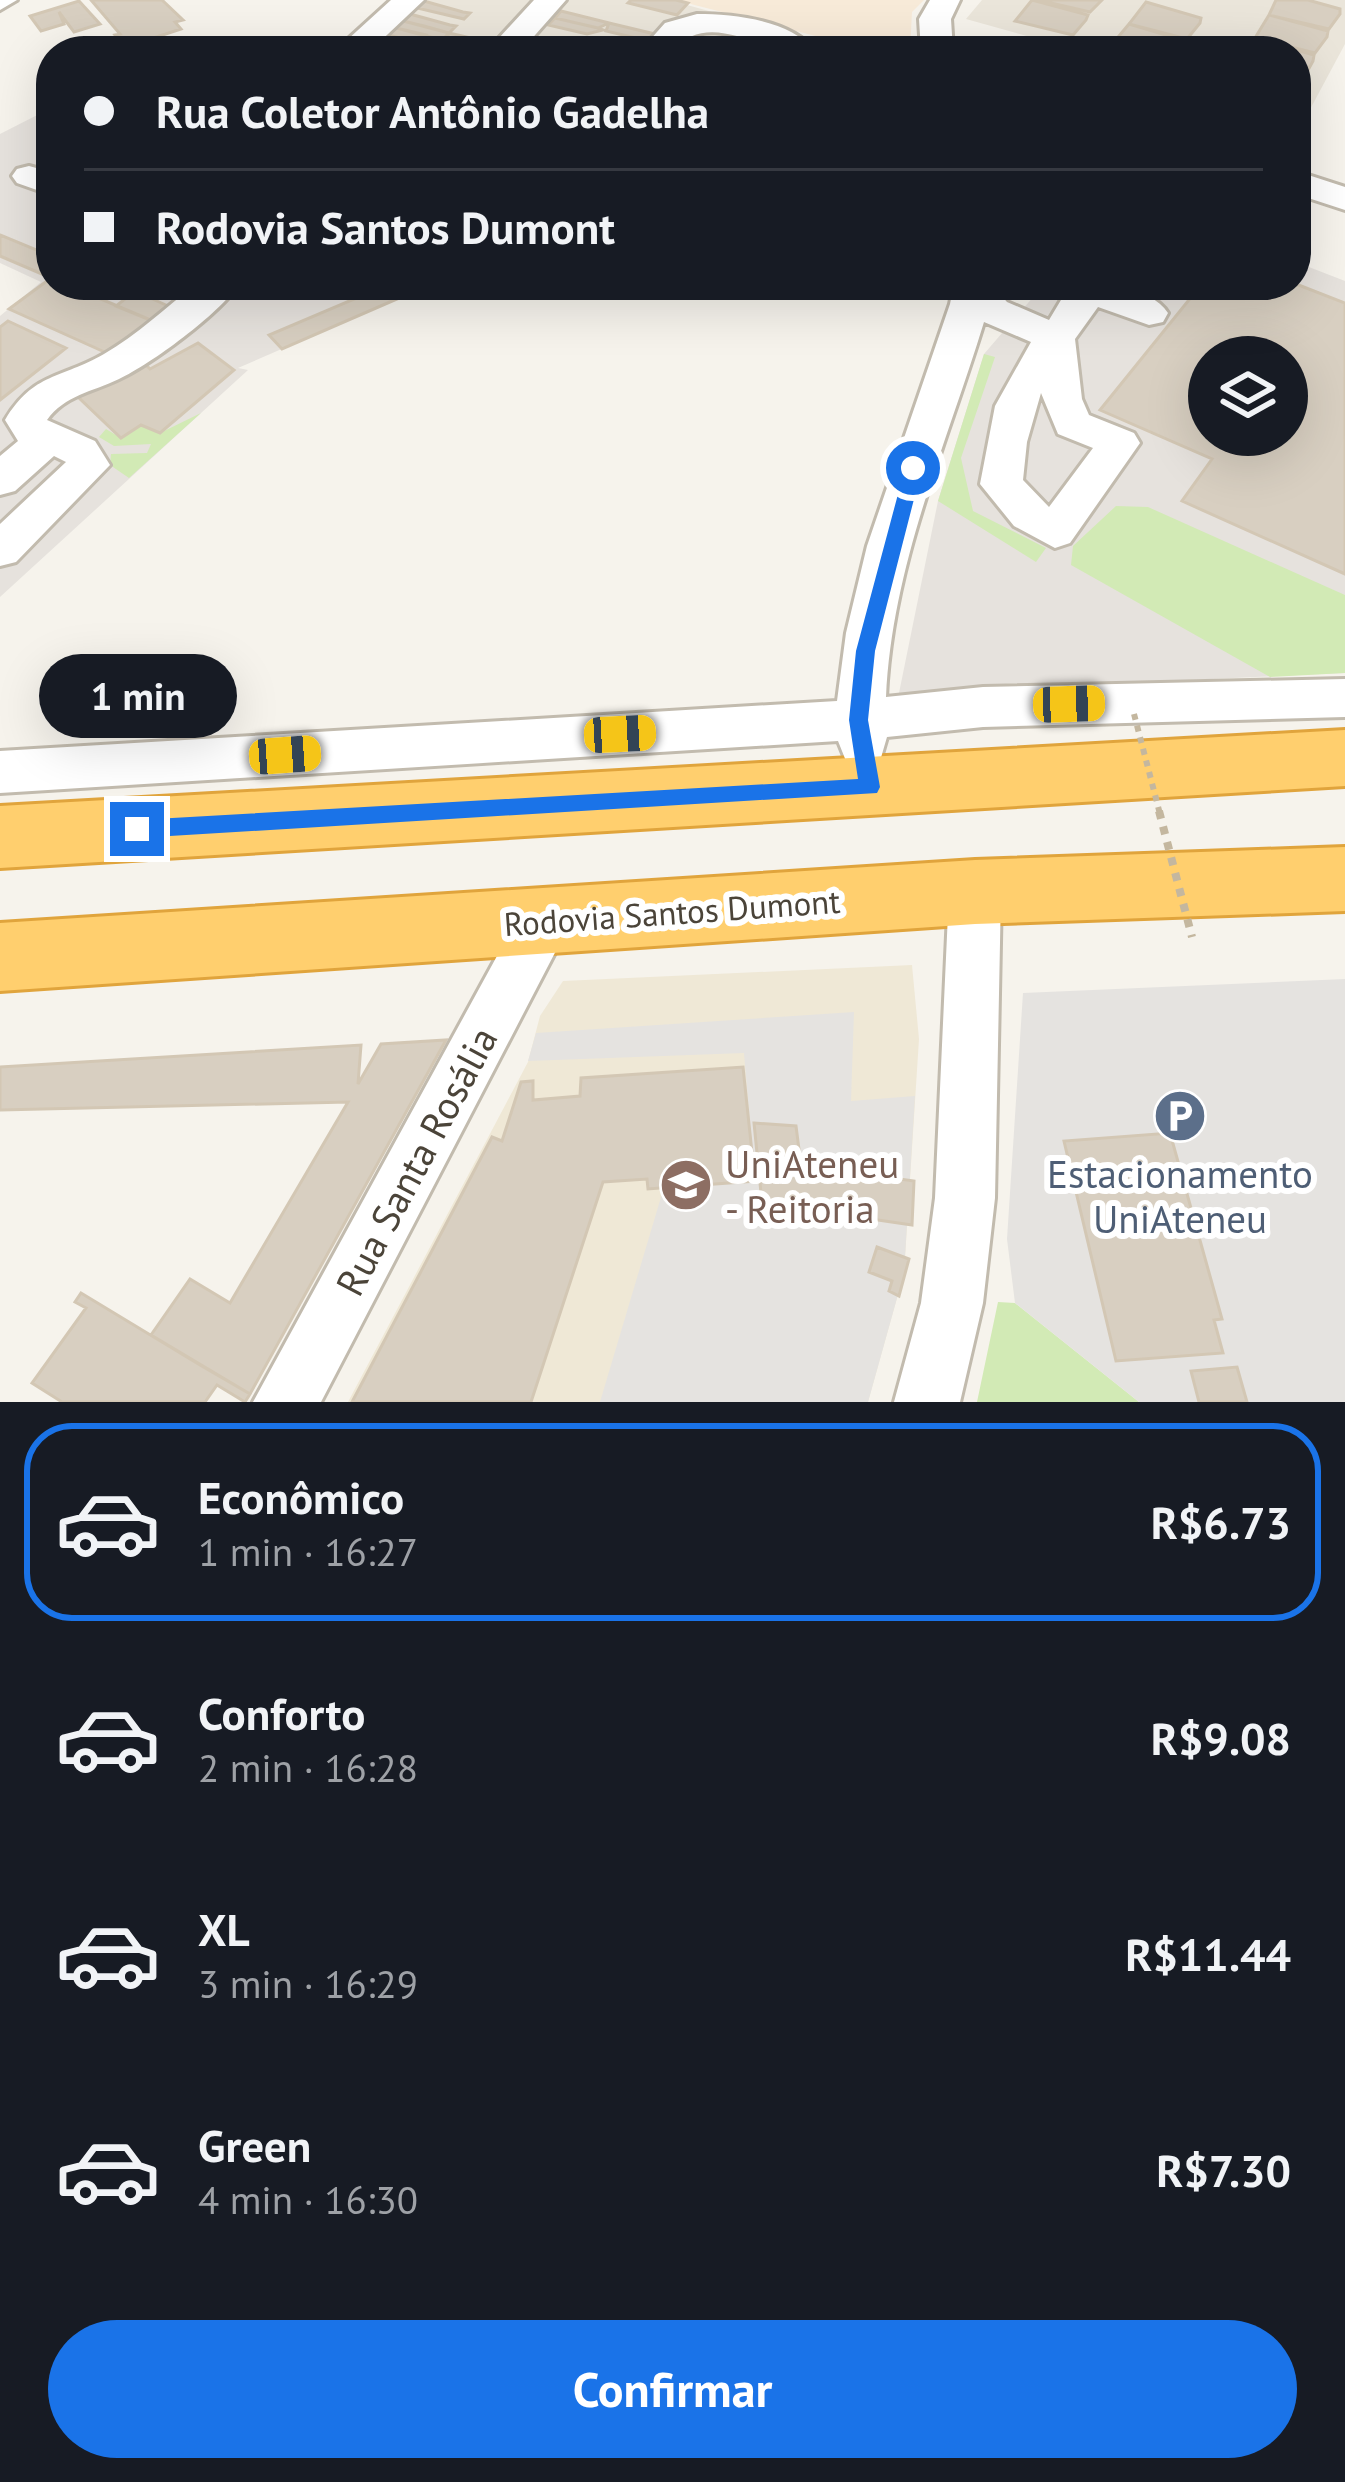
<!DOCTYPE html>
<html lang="pt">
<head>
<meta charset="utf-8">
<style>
  :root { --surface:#171b24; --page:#20242c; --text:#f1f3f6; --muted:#9ea1a6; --line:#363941; --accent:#1a73e8 }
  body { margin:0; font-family:"PT Sans",sans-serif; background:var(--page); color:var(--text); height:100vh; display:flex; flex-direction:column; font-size:45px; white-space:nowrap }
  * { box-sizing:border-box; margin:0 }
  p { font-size:39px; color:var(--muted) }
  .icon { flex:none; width:66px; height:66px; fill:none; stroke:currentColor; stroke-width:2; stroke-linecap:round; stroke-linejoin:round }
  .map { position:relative; height:1402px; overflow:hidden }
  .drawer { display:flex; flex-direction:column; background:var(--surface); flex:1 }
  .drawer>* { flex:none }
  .top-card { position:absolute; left:36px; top:36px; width:1275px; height:264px; border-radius:48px; box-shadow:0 12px 48px #0002; display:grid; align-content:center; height:264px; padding:0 48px; background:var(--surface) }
  .controls { position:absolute; left:1188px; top:336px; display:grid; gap:24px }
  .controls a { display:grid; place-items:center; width:120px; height:120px; border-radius:50%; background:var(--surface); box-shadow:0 12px 48px #0002; font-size:60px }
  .end { position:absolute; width:54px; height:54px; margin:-27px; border:15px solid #1a73e8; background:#fff; box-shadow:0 0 0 6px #fff }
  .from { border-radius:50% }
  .bubble { position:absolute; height:84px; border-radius:42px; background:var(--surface); box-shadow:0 12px 48px #0002; font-size:39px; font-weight:700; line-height:84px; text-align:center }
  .car { position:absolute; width:36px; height:72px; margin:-36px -18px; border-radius:15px; box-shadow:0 0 9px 3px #0007; background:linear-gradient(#f5c518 24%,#345 0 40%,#f5c518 0 76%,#345 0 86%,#f5c518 0) }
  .top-card b { display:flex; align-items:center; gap:42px; height:114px; font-size:45px }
  .top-card b+b { border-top:3px solid var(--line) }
  .top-card i { width:30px; height:30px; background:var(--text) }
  ul { padding:21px 0 0; list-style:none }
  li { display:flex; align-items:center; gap:36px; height:198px; margin:0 24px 18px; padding:0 24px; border:6px solid transparent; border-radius:48px }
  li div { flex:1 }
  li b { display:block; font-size:45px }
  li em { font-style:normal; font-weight:700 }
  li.selected { border-color:var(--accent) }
  li>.icon { width:108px; height:108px; stroke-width:1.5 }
  .button { display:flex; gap:24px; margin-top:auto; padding:24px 48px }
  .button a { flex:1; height:138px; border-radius:72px; background:var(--accent); color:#fff; font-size:48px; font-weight:700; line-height:138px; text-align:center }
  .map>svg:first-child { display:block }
  .residential { fill:#eae5da }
  .commercial { fill:#f7ead8 }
  .industrial { fill:#e6e2dd; fill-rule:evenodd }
  .education { fill:#efe8d6 }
  .green { fill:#d2eab5 }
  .parking { fill:#e5e3e0 }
  .building { fill:#d8cfc1; stroke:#d3c7b4; stroke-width:3; fill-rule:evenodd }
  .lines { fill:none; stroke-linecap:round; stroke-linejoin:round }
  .minor-casing { stroke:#c2bbae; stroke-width:6 }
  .highway-casing { stroke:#e0a43c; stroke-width:6 }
  .minor { fill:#fff; fill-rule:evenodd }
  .highway { fill:#ffcf6e; fill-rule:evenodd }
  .path-bridge-far1 { stroke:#c4b79f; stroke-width:6; stroke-dasharray:6 6; stroke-linecap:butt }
  .path-bridge { stroke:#c4b79f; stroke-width:8; stroke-dasharray:8 8; stroke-linecap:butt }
  .route { fill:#1a73e8 }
  .labels { text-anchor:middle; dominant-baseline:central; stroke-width:12; stroke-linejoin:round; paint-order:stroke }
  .street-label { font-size:33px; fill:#4b4439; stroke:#fff }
  .near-street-label { font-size:39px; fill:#4b4439; stroke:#fff }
  .near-education-label { font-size:39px; fill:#785e54; stroke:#fff; text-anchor:start }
  .near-service-label { font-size:39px; fill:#4e5e75; stroke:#fff }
</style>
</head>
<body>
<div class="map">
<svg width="1345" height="1402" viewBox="0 0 1345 1402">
  <rect width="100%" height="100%" fill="#f6f3ec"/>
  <!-- residential -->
  <path class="residential" d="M420,0H669L854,51H361Z
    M982,0H1345V44L1307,115L1296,112V51H1080L966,19Z"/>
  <!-- commercial -->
  <path class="commercial" d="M675,0H924L912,12L910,51H874Z"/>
  <!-- industrial -->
  <path class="industrial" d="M51,108V285H429L238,368L248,370L0,597V316L41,282L0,263V134Z
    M1296,262L1345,281V673L899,693L938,501L984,354L1034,296L1026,291L1032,285H1296ZM1209,357H1287V435H1209Z"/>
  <!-- education -->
  <path class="education" d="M912,965L919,1039L904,1273L868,1402H348L528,1062L540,1016L563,981Z"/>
  <!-- green -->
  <path class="green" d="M984,354L995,357L961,458L973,511L1046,548L1036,562L938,501Z
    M201,413L129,478L110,465L111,454L147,453L151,444L114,446L99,437L106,429L121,438L141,425L160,433Z
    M1116,506L1148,507L1345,595V673L1270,677L1071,565L1073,546Z
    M998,1302L1015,1303L1139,1402H977Z"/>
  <!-- parking -->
  <path class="parking" d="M1345,979V1402H1139L1015,1303L1007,1239L1023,993Z
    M854,1012L851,1101L915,1096L904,1273L868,1402H600L667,1177L754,1171L744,1053L528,1061L536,1033Z"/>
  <!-- building -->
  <path class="building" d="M91,0H162L183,20L175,22L181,29L129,46L119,40L115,35L120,34Z
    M631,0H676L688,3L677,15L628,3Z
    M1032,0L1088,15L1086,20L1073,35L1015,21Z
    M1038,0H1102L1090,12Z
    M1276,0H1308L1340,9V14L1329,29L1269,15Z
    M79,1L100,24L74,32L59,12L64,24L41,31L30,16Z
    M424,1L463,12L470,13L464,19L417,8Z
    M1146,2L1201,18L1200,23L1187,39L1129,24Z
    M561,11L609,23L598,28L555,18Z
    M410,14L450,25L456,26L449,33L403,21Z
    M1269,15L1328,31L1327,37L1315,53L1255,38Z
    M555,18L598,28L603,30L587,34L548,25Z
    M403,21L424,26L449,33L442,40L396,28Z
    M609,23L659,35L653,42L606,31Z
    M1129,24L1186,41L1185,47L1182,51L1115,48L1114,42Z
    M396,28L426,35L422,40H442L435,47L388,35Z
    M449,33L497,44L484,51L446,41Z
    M1255,38L1314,55L1313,61L1307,72L1296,75V51H1244Z
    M0,235L51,256V278L0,256Z
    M51,278V285H68L160,324L118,358L9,309Z
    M1296,284L1345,303V574L1182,501L1212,459L1100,410L1201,285ZM1209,357H1287V435H1209Z
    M387,285H429L282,349L269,335Z
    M135,291L168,306L150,320L116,306Z
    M8,321L66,348L0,400V327Z
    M198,343L234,370L160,433L141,425L121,438L76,395L141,360L150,369Z
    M446,1040L250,1394L151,1335L190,1279L230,1303L348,1102L0,1110V1067L361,1045L358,1084L381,1044Z
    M743,1067L755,1181L648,1189L647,1179L603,1182L531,1402H352L492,1137L502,1141L521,1082L533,1081V1100L580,1096L581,1078Z
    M754,1123L796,1126L801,1165L914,1181L912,1225L762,1203Z
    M1170,1133L1222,1319L1214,1320L1223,1353L1116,1361L1064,1141Z
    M877,1247L909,1259L899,1296L889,1291L892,1281L869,1272Z
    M81,1293L200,1365L250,1394L245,1402L217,1385L205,1402H62L32,1383L86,1308L75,1302Z
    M1237,1367L1247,1402H1199L1191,1371Z"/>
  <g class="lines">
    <!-- minor casing -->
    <g class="minor-casing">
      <path id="minor" d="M0,0H17L0,10Z
        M391,0H424L370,51H335Z
        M534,0H566L521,51H487Z
        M930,0H960L951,19L953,51H921L919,19Z
        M697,14C734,14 791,20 815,51C802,51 787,53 775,49C740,37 701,17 672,51H640L665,23Z
        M29,166L51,172V195L17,183L12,176L17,169Z
        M1296,171L1345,187V210L1296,194Z
        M195,285H238C219,314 151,364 119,379C92,392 65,395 47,420L95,441L110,465L16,562L0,566V524L66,462L54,456L15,491L0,495V456L18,441L5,420C34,372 61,379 104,354C137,335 165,308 195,285Z
        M944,285H992L1007,302L1049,320L1070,285C1100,285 1150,285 1168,313L1163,322L1149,325L1098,307L1075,339L1082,399L1089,415L1134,433L1140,443L1070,543L1055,548L1014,526L980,484L995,406L1031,342L984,322C946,446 892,565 886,697L983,687L1345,679V717L983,727L887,737L880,761L863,767L846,761L838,741L0,793V751L837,701L846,633L867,546L950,304L952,294ZM1041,393L1058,434L1093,448L1049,507L1023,480L1027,442Z
        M975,869L994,875L1001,892L995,1198L983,1303L960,1402H894L921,1303L935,1198L949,892L956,875Z
        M545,896L564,903L572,920L321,1402H253L526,903Z"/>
    </g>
    <!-- highway casing -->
    <g class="highway-casing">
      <path id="highway" d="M1345,730V786L0,868V806Z
        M1345,847V911L975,924L0,991V923L975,860Z"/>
    </g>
    <!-- minor -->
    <use href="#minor" class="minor"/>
    <!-- highway -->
    <use href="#highway" class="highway"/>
    <!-- path-bridge-far1 -->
    <path class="path-bridge-far1" d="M1134,714L1160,814"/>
    <!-- path-bridge -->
    <path class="path-bridge" d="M1159,811L1192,937"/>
  </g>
  <!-- route -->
  <path class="route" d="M913,462L922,468L875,651L868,720L880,787L877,793L137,838L127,829L137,820L858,779L849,720L856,651L905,468Z"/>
  <!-- icons -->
  <defs>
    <g id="parking-disc" transform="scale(2.7)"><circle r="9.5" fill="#5c6f8a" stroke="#fff"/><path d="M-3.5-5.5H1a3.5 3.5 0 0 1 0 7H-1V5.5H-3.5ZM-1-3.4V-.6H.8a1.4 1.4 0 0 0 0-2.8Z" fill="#fff"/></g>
    <g id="university-disc" transform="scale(2.7)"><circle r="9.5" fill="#8d6e63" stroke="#fff"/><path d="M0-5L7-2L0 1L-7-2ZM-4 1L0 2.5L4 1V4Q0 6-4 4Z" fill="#fff"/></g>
  </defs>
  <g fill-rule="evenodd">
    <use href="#parking-disc" x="1180" y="1116"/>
    <use href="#university-disc" x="686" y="1185"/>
  </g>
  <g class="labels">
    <!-- street labels -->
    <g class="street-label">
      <text transform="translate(672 912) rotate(-4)">Rodovia Santos Dumont</text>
    </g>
    <!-- near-street labels -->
    <g class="near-street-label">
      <text transform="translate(416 1161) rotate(-62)">Rua Santa Rosália</text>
    </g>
    <!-- near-education labels -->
    <g class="near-education-label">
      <text x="725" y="1163">UniAteneu<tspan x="725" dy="45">- Reitoria</tspan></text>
    </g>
    <!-- near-service labels -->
    <g class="near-service-label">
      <text x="1180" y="1173">Estacionamento<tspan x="1180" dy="45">UniAteneu</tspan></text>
    </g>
  </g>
</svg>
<div class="controls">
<a><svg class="icon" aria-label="layers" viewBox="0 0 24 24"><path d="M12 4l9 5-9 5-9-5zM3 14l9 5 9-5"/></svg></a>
</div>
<i class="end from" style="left:913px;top:468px"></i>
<i class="end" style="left:137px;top:829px"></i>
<div class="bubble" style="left:39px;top:654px;width:198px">1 min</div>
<i class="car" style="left:1069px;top:704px;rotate:88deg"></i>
<i class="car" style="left:620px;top:734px;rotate:87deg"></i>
<i class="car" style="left:285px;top:755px;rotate:86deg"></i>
<div class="top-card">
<b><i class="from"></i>Rua Coletor Antônio Gadelha</b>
<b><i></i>Rodovia Santos Dumont</b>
</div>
</div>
<section class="drawer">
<ul>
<li class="selected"><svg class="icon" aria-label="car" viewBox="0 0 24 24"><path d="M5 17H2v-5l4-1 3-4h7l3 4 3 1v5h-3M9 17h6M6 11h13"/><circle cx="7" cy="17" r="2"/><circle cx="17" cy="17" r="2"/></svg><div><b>Econômico</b><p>1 min · 16:27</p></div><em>R$6.73</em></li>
<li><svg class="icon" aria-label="car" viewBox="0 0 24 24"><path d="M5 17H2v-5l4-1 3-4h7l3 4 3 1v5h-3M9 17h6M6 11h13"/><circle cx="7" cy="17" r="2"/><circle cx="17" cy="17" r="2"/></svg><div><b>Conforto</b><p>2 min · 16:28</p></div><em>R$9.08</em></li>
<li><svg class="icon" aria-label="car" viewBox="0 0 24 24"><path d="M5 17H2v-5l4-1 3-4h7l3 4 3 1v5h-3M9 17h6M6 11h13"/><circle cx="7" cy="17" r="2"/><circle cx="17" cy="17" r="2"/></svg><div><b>XL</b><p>3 min · 16:29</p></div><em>R$11.44</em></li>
<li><svg class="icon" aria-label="car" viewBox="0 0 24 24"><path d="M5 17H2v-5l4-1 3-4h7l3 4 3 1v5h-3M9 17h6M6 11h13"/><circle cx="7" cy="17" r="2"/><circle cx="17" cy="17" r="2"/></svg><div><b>Green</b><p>4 min · 16:30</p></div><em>R$7.30</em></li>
</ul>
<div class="button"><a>Confirmar</a></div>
</section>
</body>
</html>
